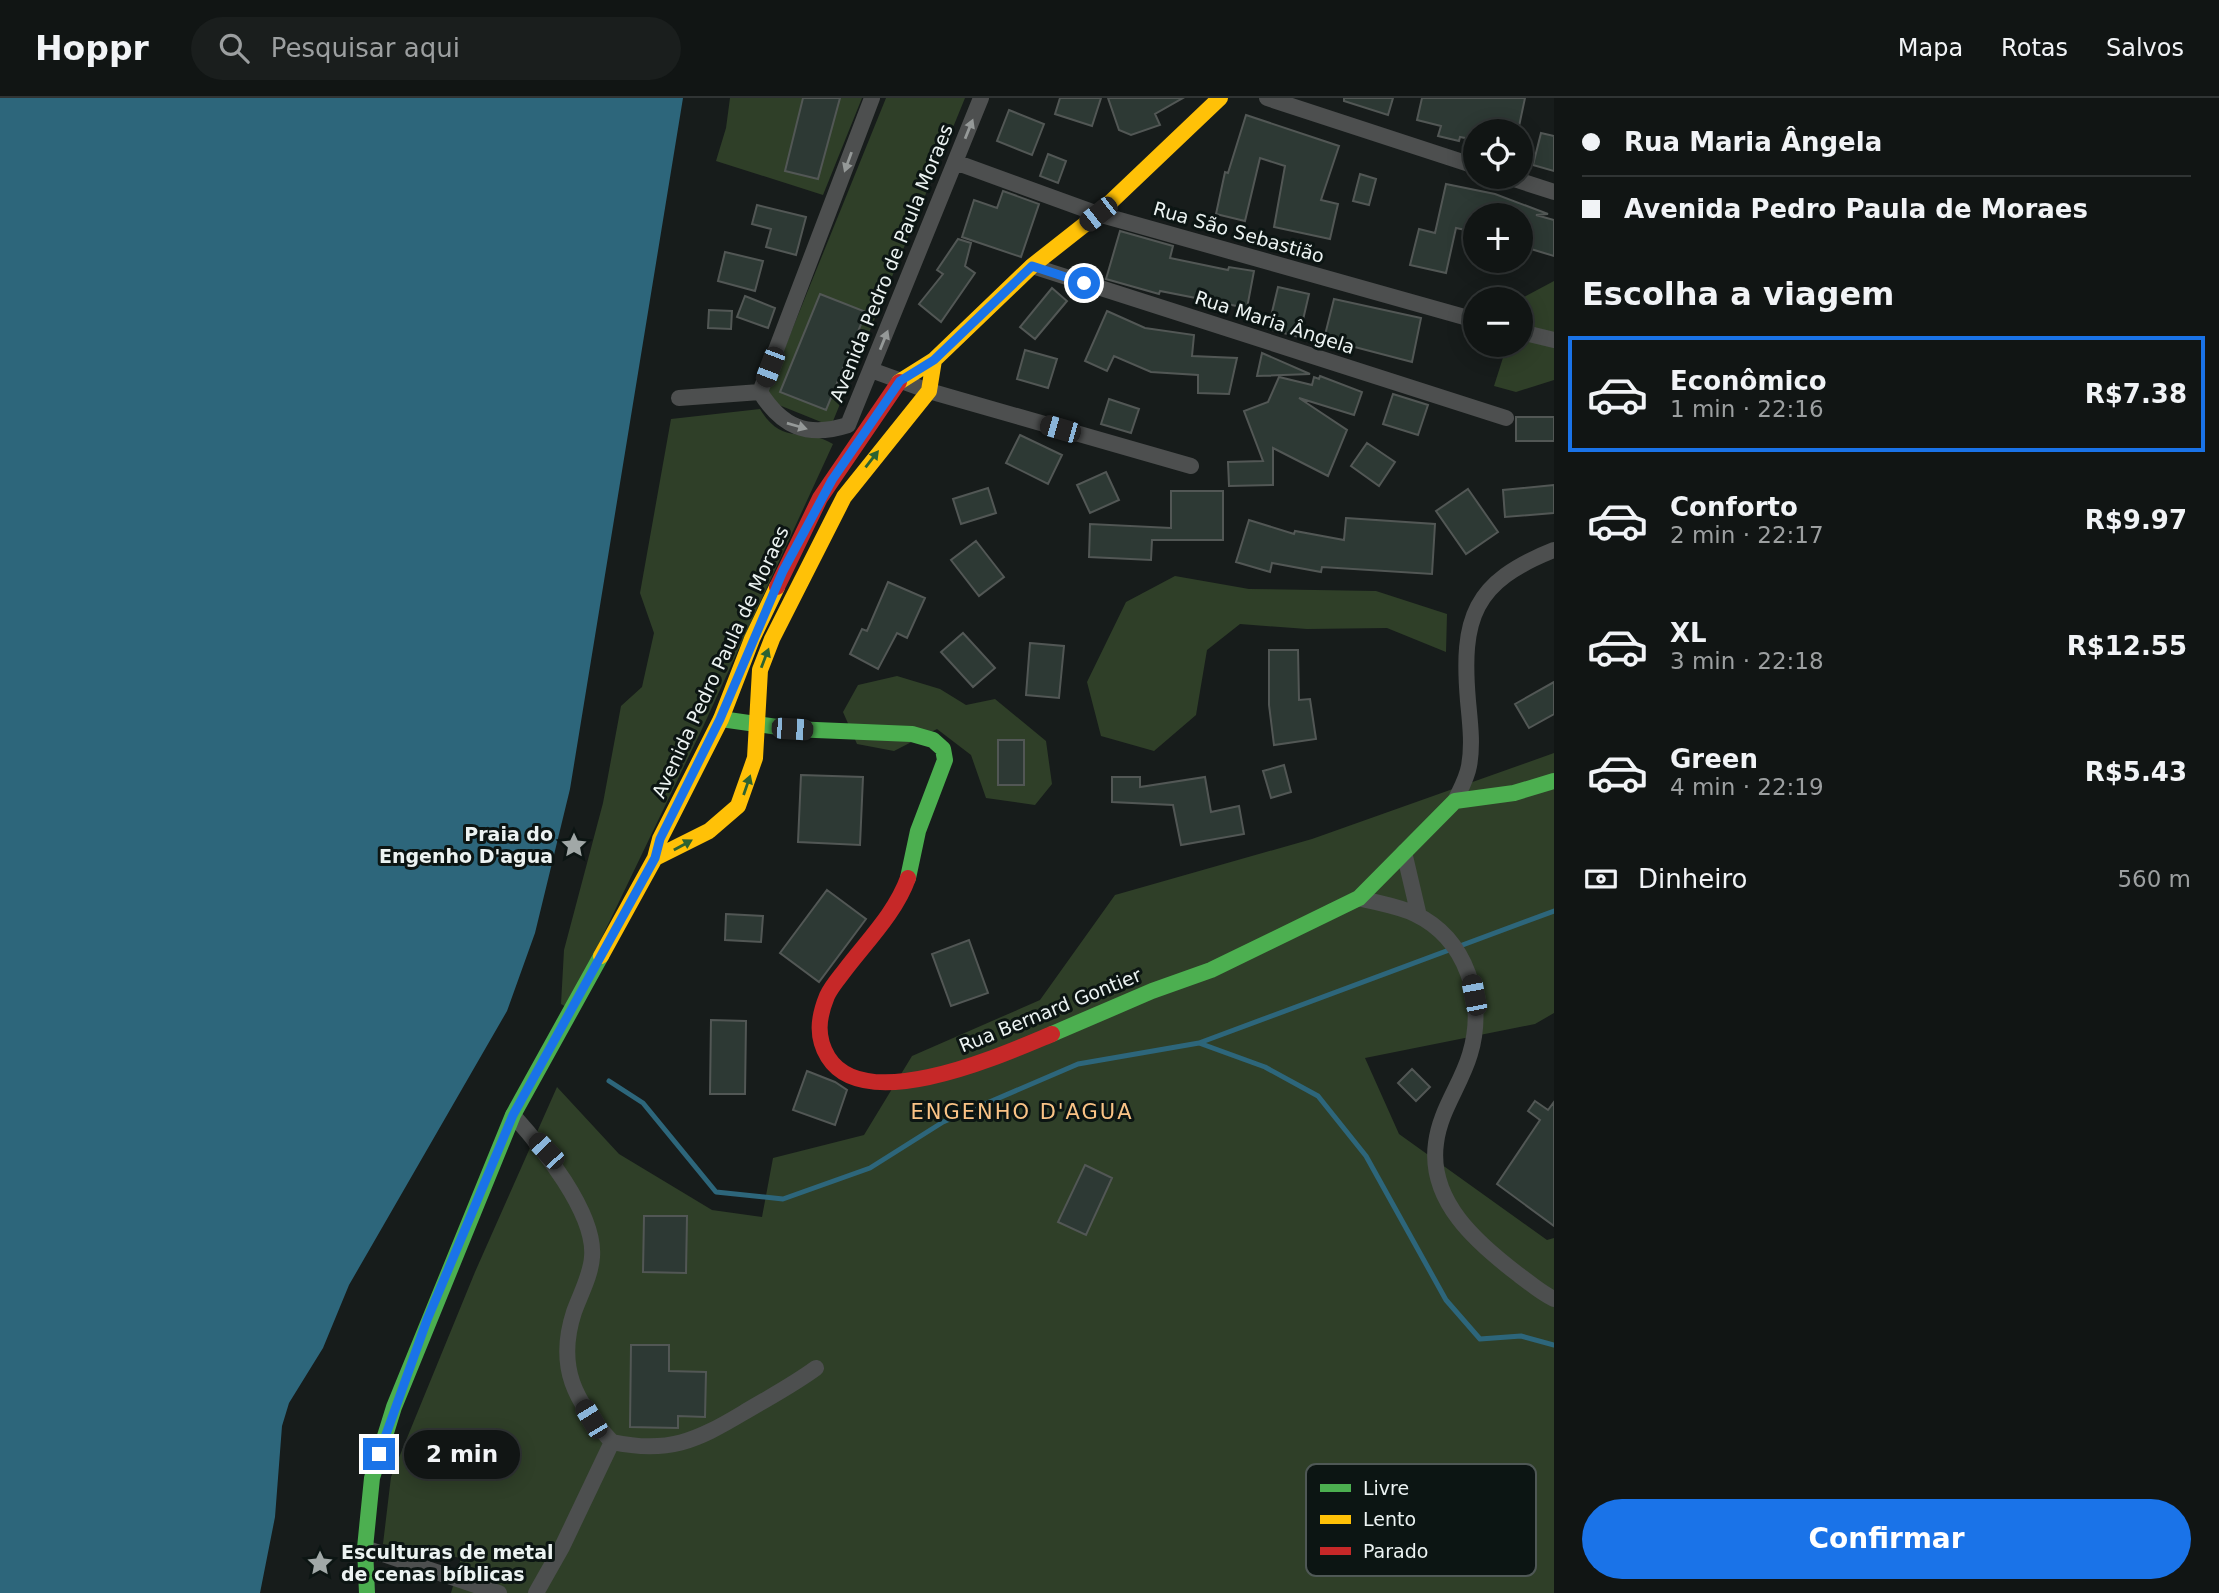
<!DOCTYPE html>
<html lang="pt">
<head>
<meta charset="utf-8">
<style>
  :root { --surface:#111514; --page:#1a1e1d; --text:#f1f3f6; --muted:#9c9fa0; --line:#303434; --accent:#1a73e8 }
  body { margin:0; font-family:"DejaVu Sans",sans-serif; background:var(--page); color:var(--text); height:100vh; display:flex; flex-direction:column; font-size:26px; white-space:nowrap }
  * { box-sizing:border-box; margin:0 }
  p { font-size:23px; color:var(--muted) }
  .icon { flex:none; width:38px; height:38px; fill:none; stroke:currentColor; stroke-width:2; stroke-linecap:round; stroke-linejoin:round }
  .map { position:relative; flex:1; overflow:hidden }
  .panel { display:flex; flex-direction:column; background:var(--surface); width:665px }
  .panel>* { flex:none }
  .guide { display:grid; align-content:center; height:154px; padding:0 28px; background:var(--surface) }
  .controls { position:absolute; left:1463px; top:21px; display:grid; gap:14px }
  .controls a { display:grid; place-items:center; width:70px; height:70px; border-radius:50%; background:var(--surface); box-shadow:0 4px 18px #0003,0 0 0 2px var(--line); font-size:35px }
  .end { position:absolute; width:32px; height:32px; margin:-16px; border:9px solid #1a73e8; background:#fff; box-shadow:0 0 0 4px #fff }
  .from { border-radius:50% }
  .bubble { position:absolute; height:49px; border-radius:24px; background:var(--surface); box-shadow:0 4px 18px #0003,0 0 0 2px var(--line); font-size:23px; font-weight:800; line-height:49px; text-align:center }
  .car { position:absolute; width:21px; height:42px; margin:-21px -10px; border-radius:9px; box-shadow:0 0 5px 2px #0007; background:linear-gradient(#222 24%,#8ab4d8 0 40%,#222 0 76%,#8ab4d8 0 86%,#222 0) }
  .guide b { display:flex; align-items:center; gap:24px; height:66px; font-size:26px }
  .guide b+b { border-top:2px solid var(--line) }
  .guide i { width:18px; height:18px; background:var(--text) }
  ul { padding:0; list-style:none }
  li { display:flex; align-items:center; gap:21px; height:116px; margin:0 14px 10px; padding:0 14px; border:4px solid transparent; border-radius:0px }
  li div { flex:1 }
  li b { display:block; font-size:26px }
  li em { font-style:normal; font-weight:800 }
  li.active { border-color:var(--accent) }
  li>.icon { width:63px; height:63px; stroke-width:1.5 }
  h2 { padding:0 28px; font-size:32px; line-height:84px }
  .pay { display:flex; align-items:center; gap:18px; height:77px; padding:0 28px; font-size:26px }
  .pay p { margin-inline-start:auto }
  .cta { display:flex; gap:14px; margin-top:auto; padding:14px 28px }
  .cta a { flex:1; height:80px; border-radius:42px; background:var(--accent); color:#fff; font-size:28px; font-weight:800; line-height:80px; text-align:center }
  header { display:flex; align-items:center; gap:42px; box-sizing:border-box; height:98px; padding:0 35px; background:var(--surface); border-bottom:2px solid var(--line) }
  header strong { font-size:33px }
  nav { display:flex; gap:38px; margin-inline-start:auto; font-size:24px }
  .search { width:490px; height:63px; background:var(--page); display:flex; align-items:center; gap:18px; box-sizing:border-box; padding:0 24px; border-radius:38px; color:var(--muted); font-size:26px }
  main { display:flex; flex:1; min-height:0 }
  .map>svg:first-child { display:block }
  .green { fill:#2f3f28 }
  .water { fill:#2d667b }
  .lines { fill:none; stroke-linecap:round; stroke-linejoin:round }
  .stream { stroke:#2d667b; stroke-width:5 }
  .building { fill:#2d3934; stroke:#525755; stroke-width:2 }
  .street { stroke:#4d4f4f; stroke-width:16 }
  .fast { stroke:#4caf50; stroke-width:16 }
  .slow { stroke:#ffc107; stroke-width:16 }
  .jam { stroke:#c62828; stroke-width:16 }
  .oneway { fill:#959998 }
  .oneway2 { fill:#2c6232 }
  .route { stroke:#1a73e8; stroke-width:9 }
  .labels { text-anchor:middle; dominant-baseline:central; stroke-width:6; stroke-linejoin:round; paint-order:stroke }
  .street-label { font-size:19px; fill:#ecf3f2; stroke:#0c1513 }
  .poi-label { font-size:19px; font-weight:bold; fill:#ecf3f2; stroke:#0c1513; text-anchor:end }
  .neighbourhood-label { font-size:21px; letter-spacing:2px; fill:#fac386; stroke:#0c1513 }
  .key { fill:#0c1513; stroke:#4f5856; stroke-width:2 }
  .key-label { font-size:19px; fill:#ecf3f2 }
</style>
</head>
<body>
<header>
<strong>Hoppr</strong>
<div class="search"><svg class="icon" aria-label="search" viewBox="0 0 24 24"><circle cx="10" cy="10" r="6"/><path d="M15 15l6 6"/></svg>Pesquisar aqui</div>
<nav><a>Mapa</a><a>Rotas</a><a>Salvos</a></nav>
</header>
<main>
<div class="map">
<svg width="1554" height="1495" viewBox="0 0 1554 1495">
  <rect width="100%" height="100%" fill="#171c1b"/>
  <!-- green -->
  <path class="green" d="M730,0H862L823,97L716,63L726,30Z
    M886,0H965L831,328L764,301Z
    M1554,183V282L1516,294L1494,288L1507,247H1521L1522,200Z
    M760,311C783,349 804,328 833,346L702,631L568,910L561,906L564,852L603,705L621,608L642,589L654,535L640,495L671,321Z
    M1175,478L1249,491L1376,493L1447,516L1446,554L1387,530L1307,531L1240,526L1207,552L1196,617L1154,653L1101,638L1087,584L1126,504Z
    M897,578L940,591L966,607L995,601L1046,643L1052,686L1035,707L986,700L971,657L937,631L894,653L857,646L843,614L858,587Z
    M1554,655V915L1535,926L1365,960L1399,1036L1547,1142L1554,1140V1495H451L461,1460L383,1446L391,1379L475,1174L557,989L619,1056L712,1112L762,1119L773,1060L864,1037L912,958L1040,902L1115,797L1312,741Z"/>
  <!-- water -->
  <path class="water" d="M0,0H683L570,691L535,835L507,913L349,1187L323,1250L289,1305L282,1328L275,1419L260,1495H0Z"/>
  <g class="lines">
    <!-- stream -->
    <path class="stream" d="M1199,945L1554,813
      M609,983L643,1005L716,1094L783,1101L870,1070L943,1024L1078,966L1199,945L1265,969L1318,998L1366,1058L1446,1202L1480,1241L1521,1238L1554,1247"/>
  </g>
  <!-- building -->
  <path class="building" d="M803,0H840L818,81L785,73Z
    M1060,0H1101L1092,28L1055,16Z
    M1108,0H1183L1155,16L1160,27L1131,37L1119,32Z
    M1344,0H1393L1388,17L1344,3Z
    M1422,0H1525L1518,33H1475V42L1460,39L1459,43L1438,38L1441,28L1417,22Z
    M1009,12L1044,26L1032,57L997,43Z
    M1246,17L1339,48L1321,102L1338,106L1330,141L1274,129L1285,68L1260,60L1245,123L1216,116L1225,74L1228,75Z
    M1541,35L1554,38V73L1533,67Z
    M1048,56L1066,63L1058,85L1040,78Z
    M1360,76L1376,81L1369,107L1353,103Z
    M1446,86L1495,96L1548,116L1536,117L1554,122V158L1521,148V117H1475V134L1456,130L1446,175L1410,167L1419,131L1435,135Z
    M1003,93L1039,106L1021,159L962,139L974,102L997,110Z
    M757,107L806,119L796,157L766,149L771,131L752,126Z
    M1120,133L1173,148L1170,160L1228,172L1229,169L1254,173L1247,210L1160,193L1159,196L1106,181Z
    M958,141L971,145L965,168L975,175L941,224L919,206L943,176L937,172Z
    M725,154L763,163L755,193L718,183Z
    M1278,189L1309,196L1299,239L1268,231Z
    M1052,190L1067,203L1035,241L1020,229Z
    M820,196L866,214L826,312L780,294Z
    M745,198L775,210L768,230L737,219Z
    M1334,201L1421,220L1412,264L1324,241Z
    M709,212L732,213L731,231L708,230Z
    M1107,213L1145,230L1194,237L1192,258L1237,260L1229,296L1198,295V277L1151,274L1114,258L1107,273L1085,263Z
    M1025,252L1057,261L1048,290L1017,281Z
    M1262,255L1310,276L1257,278Z
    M1320,278L1362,294L1354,317L1299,300L1347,332L1328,378L1273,350V387L1229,388L1228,364L1263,363L1244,313L1268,304L1279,279L1312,287L1314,279L1319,281Z
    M1393,296L1428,307L1418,337L1383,326Z
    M1109,301L1139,311L1131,335L1101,326Z
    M1516,319H1554V343H1516Z
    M1020,337L1062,357L1048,386L1006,365Z
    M1367,345L1395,364L1379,388L1351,368Z
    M1106,374L1119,402L1090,415L1077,387Z
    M1554,387V415L1505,419L1503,392Z
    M988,390L996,415L961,426L953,401Z
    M1468,391L1498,434L1466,456L1436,413Z
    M1171,393H1223V442H1152L1151,462L1089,459L1090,426L1171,430Z
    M1346,420L1435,426L1432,476L1322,469L1321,474L1272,465L1270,474L1236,464L1249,422L1294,436L1295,433L1344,442Z
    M976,443L1004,479L979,498L951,462Z
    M888,484L925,500L907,540L897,535L878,571L850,556L862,531L867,533Z
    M963,535L995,570L973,589L941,554Z
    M1030,545L1064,548L1059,600L1026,597Z
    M1269,552H1298L1299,602L1310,601L1316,641L1274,647L1269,607Z
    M1554,584V616L1529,630L1515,606Z
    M998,642H1024V687H998Z
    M1284,667L1291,694L1271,700L1263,673Z
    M801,677L863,679L860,747L798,744Z
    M1112,679H1140V689L1205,679L1211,714L1239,708L1244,736L1181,747L1173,707L1112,704Z
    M827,792L866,821L819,884L780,855Z
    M726,816L763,818L761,844L725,842Z
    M969,842L988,895L951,908L932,856Z
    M711,922L746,923L745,996H710Z
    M1412,971L1430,989L1416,1003L1398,985Z
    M807,973L835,984L847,992L835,1027L793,1012Z
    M1535,1003L1548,1012L1554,1004V1128L1497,1086L1540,1022L1528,1013Z
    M1085,1067L1112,1080L1086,1137L1058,1124Z
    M644,1118H687L686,1175L643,1174Z
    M631,1247H669V1273L706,1274L705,1319L678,1318V1330L630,1329Z"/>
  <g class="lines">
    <!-- street -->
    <path class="street" d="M1267,0L1475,68
      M955,64L1098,116L1475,222
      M1508,79L1554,94
      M1032,168L1506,320
      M1521,234L1554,242
      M871,272L929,293L1191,368
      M760,294L872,0
      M760,294C782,329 807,340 848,327
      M679,300L760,294
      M848,327L981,0
      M1455,703C1460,692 1467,680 1469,668C1473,647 1470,624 1468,603C1461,520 1473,484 1554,452
      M1404,754L1419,818
      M1359,800C1377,805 1398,808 1415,816C1467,841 1486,903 1470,956C1461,987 1440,1012 1436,1045C1428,1103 1477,1145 1519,1177C1530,1185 1541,1195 1554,1201
      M513,1017C541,1048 596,1115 592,1159C591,1177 580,1197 574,1214C556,1269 575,1304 612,1344
      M612,1344C668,1356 696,1343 743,1315C768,1300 793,1287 816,1270
      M365,1450L499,1495
      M536,1495L562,1449L612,1344"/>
    <!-- fast -->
    <path class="fast" d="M721,621L792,631L912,636L933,642L943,651L945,662L918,733L908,780
      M1052,936L1152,893L1211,872L1359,800L1455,703L1514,695L1554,683
      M367,1495L365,1450L372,1380L394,1309L513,1017L601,858"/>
    <!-- slow -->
    <path class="slow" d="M899,284L934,262L1032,168L1098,116L1220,0
      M655,760L709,733L738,708L755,660L760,572L772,541L844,399L929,293L934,262
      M601,858L655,760L660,741L721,621L752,541L777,489"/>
    <!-- jam -->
    <path class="jam" d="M777,489L820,400L899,284
      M908,780C896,814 867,843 845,872C839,880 831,889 827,898C818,920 816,939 828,959C865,1019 1004,956 1052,936"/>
  </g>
  <!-- one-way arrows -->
  <defs><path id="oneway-solid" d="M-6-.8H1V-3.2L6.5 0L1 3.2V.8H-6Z" transform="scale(1.75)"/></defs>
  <g class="oneway">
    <use href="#oneway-solid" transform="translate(969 31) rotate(-68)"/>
    <use href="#oneway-solid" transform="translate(848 64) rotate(110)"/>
    <use href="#oneway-solid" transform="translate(884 242) rotate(-68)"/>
    <use href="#oneway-solid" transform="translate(797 328) rotate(16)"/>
  </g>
  <g class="oneway2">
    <use href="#oneway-solid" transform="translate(872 361) rotate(-52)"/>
    <use href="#oneway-solid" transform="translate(765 560) rotate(-69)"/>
    <use href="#oneway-solid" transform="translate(747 687) rotate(-71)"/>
    <use href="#oneway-solid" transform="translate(683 747) rotate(-29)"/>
  </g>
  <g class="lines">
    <!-- route -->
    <path class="route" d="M379,1356L427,1222L513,1017L655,760L660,741L720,621L783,473L832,382L900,283L934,262L1032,168L1084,185"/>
  </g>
  <!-- icons -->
  <defs>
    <g id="sight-bare" transform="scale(2.1)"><path d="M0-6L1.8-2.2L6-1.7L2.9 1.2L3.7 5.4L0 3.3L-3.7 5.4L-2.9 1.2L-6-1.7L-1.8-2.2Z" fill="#a1a8a7" stroke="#0c1513" stroke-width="2.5" paint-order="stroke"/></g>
  </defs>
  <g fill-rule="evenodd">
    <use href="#sight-bare" x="574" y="747"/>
    <use href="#sight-bare" x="320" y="1465"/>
  </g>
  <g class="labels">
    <!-- street labels -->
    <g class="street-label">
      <text transform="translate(1239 134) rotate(16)">Rua São Sebastião</text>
      <text transform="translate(891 165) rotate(-68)">Avenida Pedro de Paula Moraes</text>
      <text transform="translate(1275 224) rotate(18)">Rua Maria Ângela</text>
      <text transform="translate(720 564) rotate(-65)">Avenida Pedro Paula de Moraes</text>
      <text transform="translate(1050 912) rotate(-22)">Rua Bernard Gontier</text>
    </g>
    <!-- poi labels -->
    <g class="poi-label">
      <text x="553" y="736">Praia do<tspan x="553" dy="22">Engenho D'agua</tspan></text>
      <text x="341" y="1454" text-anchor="start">Esculturas de metal<tspan x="341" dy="22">de cenas bíblicas</tspan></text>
    </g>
    <!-- neighbourhood labels -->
    <g class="neighbourhood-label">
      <text x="1022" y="1014">ENGENHO D'AGUA</text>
    </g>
  </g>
  <!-- legend -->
  <rect x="1306" y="1366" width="230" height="112" rx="10" class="key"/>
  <rect x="1320" y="1386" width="31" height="8" fill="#4caf50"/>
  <rect x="1320" y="1417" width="31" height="9" fill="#ffc107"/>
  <rect x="1320" y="1449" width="31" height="8" fill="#c62828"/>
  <g class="key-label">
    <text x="1363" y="1397">Livre</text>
    <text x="1363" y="1428">Lento</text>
    <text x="1363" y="1460">Parado</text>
  </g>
</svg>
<div class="controls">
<a><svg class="icon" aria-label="locate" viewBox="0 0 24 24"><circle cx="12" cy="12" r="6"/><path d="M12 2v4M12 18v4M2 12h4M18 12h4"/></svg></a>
<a>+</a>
<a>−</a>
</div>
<i class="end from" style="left:1084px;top:185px"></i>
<i class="end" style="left:379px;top:1356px"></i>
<div class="bubble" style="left:404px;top:1332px;width:116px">2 min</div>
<i class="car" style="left:1098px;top:116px;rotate:232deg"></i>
<i class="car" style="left:770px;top:269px;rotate:201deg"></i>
<i class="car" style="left:1060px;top:331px;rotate:286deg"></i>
<i class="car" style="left:792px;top:631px;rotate:94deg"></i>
<i class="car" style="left:1474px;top:897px;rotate:349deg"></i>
<i class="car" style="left:546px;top:1053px;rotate:317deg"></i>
<i class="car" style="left:591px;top:1321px;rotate:329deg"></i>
</div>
<section class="panel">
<div class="guide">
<b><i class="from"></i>Rua Maria Ângela</b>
<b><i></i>Avenida Pedro Paula de Moraes</b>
</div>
<h2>Escolha a viagem</h2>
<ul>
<li class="active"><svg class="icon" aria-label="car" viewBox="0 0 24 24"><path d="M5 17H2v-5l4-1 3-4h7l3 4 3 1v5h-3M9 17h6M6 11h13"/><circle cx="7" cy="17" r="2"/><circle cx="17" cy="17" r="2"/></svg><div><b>Econômico</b><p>1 min · 22:16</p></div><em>R$7.38</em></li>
<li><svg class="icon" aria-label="car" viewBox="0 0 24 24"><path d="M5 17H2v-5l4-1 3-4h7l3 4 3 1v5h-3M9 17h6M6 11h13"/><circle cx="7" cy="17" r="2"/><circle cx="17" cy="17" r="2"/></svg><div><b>Conforto</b><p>2 min · 22:17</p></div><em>R$9.97</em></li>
<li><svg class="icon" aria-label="car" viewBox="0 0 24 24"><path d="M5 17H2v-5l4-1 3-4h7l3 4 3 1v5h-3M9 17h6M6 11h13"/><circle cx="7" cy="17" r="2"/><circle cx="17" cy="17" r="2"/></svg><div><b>XL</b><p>3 min · 22:18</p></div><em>R$12.55</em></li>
<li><svg class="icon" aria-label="car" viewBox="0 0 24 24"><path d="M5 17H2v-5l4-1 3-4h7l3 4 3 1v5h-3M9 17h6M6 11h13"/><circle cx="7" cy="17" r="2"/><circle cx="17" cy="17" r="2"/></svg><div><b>Green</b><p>4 min · 22:19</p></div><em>R$5.43</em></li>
</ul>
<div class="pay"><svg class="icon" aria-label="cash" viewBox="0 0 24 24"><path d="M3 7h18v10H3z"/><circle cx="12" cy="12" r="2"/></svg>Dinheiro<p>560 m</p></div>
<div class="cta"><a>Confirmar</a></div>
</section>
</main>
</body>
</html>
